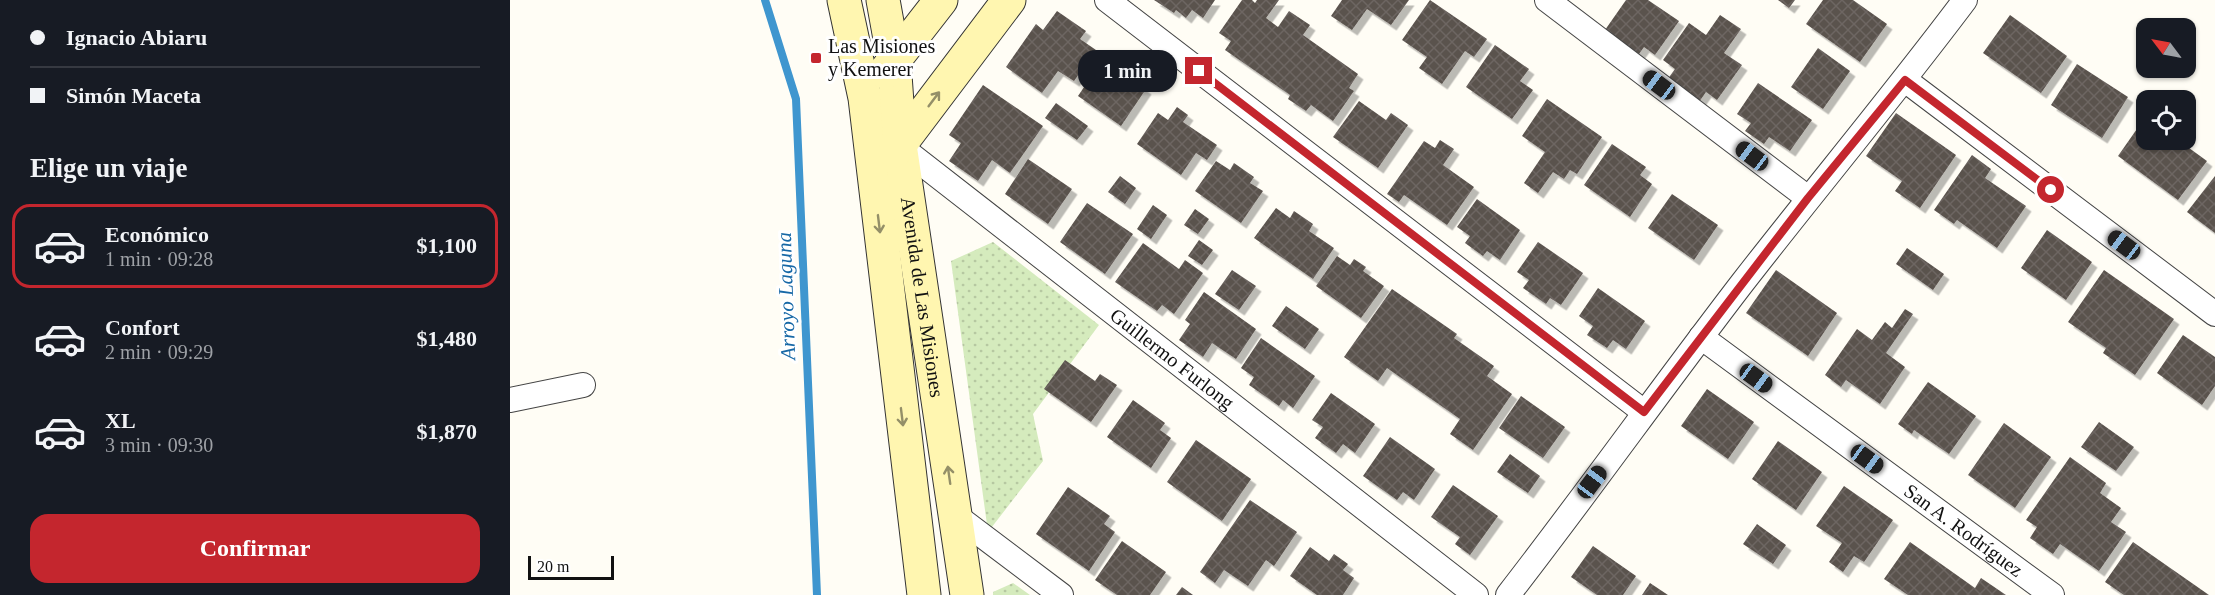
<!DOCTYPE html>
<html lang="es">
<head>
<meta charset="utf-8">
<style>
  :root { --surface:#171b24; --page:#20242c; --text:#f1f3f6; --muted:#9ea1a6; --line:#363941; --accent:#c4262e }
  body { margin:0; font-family:"Times New Roman",serif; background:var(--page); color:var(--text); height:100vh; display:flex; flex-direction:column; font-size:22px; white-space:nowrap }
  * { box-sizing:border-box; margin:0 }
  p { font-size:20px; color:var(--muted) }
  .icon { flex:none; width:33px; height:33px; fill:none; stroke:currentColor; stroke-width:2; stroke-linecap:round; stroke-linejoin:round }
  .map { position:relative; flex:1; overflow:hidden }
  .panel { display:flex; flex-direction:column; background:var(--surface); width:510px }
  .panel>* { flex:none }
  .hud { display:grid; align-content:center; height:132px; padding:0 30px; background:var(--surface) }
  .needle { width:39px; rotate:302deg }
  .tools { position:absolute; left:1626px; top:18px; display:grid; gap:12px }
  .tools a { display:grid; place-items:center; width:60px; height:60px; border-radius:12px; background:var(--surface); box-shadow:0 2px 4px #0004; font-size:30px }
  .scale { position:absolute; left:18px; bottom:15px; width:86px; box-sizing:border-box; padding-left:6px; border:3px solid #111; border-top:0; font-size:16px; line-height:21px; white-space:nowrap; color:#111; -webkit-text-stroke:4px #fff; paint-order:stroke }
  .end { position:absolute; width:27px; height:27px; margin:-14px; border:8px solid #c4262e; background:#fff; box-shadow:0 0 0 3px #fff }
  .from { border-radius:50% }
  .bubble { position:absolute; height:42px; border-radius:18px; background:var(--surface); box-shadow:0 2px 4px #0004; font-size:20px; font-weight:700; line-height:42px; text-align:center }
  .car { position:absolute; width:18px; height:36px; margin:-18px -9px; border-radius:8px; box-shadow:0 0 4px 2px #0007; background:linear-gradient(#222 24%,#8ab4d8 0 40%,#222 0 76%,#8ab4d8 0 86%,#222 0) }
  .hud b { display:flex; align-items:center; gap:21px; height:57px; font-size:22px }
  .hud b+b { border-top:2px solid var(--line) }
  .hud i { width:15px; height:15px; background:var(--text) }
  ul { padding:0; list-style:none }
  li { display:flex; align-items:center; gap:18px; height:84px; margin:0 12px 9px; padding:0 18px; border:3px solid transparent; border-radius:18px }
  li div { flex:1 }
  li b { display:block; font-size:22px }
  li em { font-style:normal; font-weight:700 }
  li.current { border-color:var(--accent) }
  li>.icon { width:54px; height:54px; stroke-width:1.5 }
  h2 { padding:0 30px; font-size:27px; line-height:72px }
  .primary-button { display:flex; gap:12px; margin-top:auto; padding:12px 30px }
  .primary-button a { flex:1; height:69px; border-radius:18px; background:var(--accent); color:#fff; font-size:24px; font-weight:700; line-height:69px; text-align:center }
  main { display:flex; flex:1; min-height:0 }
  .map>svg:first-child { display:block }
  .green { fill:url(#green-dots) }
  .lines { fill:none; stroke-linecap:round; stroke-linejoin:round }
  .stream { stroke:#3f96cf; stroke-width:8 }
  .building { fill:url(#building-cross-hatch); filter:url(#shadow) }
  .minor-casing { stroke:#444; stroke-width:26 }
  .secondary-casing { stroke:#333; stroke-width:35 }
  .minor { stroke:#fff; stroke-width:24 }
  .secondary { stroke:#fff6b0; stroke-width:33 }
  .oneway { stroke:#948f68 }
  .route { stroke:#c4262e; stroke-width:8 }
  .poi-dot { fill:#c4262e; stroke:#fff; stroke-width:2 }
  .labels { text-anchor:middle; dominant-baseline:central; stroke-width:6; stroke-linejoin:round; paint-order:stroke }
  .poi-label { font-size:20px; fill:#111; stroke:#fff; text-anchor:start }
  .street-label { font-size:20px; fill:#111; stroke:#fff }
  .water-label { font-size:21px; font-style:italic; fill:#1768a6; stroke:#fff }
</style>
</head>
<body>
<main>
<section class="panel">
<div class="hud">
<b><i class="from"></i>Ignacio Abiaru</b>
<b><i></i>Simón Maceta</b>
</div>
<h2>Elige un viaje</h2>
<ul>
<li class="current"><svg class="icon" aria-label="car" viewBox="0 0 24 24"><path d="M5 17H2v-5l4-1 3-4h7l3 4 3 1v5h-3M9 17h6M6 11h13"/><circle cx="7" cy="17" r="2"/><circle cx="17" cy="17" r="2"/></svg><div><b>Económico</b><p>1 min · 09:28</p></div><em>$1,100</em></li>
<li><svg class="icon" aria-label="car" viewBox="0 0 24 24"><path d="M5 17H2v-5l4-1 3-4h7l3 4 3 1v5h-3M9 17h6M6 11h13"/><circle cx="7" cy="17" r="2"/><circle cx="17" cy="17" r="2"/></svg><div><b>Confort</b><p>2 min · 09:29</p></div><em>$1,480</em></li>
<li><svg class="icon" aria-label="car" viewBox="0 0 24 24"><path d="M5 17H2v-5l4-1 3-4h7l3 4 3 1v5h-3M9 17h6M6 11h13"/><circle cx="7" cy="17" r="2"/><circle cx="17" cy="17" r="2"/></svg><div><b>XL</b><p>3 min · 09:30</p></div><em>$1,870</em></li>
</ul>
<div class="primary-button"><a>Confirmar</a></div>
</section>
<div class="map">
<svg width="1705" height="595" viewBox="0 0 1705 595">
  <defs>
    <pattern id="green-dots" width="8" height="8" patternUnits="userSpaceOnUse" patternTransform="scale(1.5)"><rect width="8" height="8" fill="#d5ebbd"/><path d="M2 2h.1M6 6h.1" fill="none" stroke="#b6c8a1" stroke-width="1.8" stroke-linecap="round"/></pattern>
    <pattern id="building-cross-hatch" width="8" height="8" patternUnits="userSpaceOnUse" patternTransform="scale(1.5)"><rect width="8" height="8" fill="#5a524d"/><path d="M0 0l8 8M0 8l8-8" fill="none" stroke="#6d6662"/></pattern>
    <filter id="shadow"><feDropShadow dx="5.5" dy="5.5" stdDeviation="0" flood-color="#0004"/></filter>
  </defs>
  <rect width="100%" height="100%" fill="#fffdf5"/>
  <!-- green -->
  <path class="green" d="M483,242L589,325L523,414L533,461L478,532L441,261Z
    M503,583L520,595H483V592Z"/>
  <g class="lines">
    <!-- stream -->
    <path class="stream" d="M255,0L286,99L307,595"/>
  </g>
  <!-- building -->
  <path class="building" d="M644,0H705L693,18L682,10L676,18L666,10L664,13Z
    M732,0H742L745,3L747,0H769L756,18L768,27L779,11L800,25L793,35L848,74L839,88L844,91L823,121L801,105L796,111L778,99L780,95L715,50L721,41L709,33Z
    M832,0H899L881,25L857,9L842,30L821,16Z
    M920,0L977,39L964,57L955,51L932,84L909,68L917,57L892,40Z
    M1116,0H1138L1169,21L1145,55L1134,47L1129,54L1095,30Z
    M1268,0H1285L1279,8Z
    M1313,0H1343L1377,24L1350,62L1296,24Z
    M547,11L576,31L570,39L586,50L564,81L548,71L532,93L496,67L526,24L533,30Z
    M1210,15L1231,29L1214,53L1232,65L1207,100L1196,92L1184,109L1152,87L1165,69L1153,60L1179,23L1196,35Z
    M1500,15L1557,56L1531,93L1473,53Z
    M985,45L1019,69L1010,81L1023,90L1002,119L956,87Z
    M1308,48L1340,71L1313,109L1281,87Z
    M593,59L636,89L611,126L568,96Z
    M1567,64L1618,97L1592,138L1541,105Z
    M1248,83L1302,120L1280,151L1259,137L1254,144L1235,131L1241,123L1227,114Z
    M473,85L533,126L500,173L482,160L468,181L439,161L451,143L439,135Z
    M1037,99L1092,137L1067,174L1060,170L1054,179L1043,172L1028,193L1014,183L1035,152L1012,136Z
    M849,101L876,120L881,113L898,125L868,168L823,137Z
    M546,103L578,126L567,140L535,118Z
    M667,107L678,115L673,122L707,145L697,160L686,153L671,175L627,144L648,113L658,120Z
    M1386,113L1446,155L1410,208L1385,191L1392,181L1356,156Z
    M1636,116V140H1668L1697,161L1668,200L1608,156Z
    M930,140L944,149L933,165L964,187L937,225L894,195L889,202L877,194L914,141L925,148Z
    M1102,144L1136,167L1130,175L1142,184L1120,217L1074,185Z
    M1462,155L1481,169L1475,178L1516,206L1487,248L1447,220L1444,224L1424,210Z
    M518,159L562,189L538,224L495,194Z
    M706,161L720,170L724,163L744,177L740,183L753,191L731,223L685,191Z
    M610,176L626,188L615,204L598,192Z
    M1705,176V233L1677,212Z
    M1162,194L1208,225L1184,260L1138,228Z
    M967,199L1010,230L990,260L977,251L973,256L955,243L960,236L947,227Z
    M577,203L623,234L595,274L550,242Z
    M643,205L657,215L641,239L627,229Z
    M766,208L780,218L784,211L803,224L799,231L824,248L803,279L744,238Z
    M685,209L699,219L688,234L674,225Z
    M1537,230L1582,262L1556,300L1511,268Z
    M689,240L703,250L692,265L678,256Z
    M1028,242L1073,273L1051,305L1040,298L1036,304L1013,288L1019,280L1007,272Z
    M633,243L669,269L675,260L693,273L664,314L652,305L647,311L605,282Z
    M1397,248L1434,274L1423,290L1386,264Z
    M827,256L840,265L844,259L856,267L853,271L874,286L851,318L806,286Z
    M722,270L746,286L729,310L705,294Z
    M1266,270L1327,313L1298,356L1236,313Z
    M1594,270L1664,319L1625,375L1593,353L1596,348L1558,322Z
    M1088,288L1135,321L1116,349L1103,340L1097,348L1077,335L1083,326L1069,316Z
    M882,289L947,334L944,338L984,366L977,376L1002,394L963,450L940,434L950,419L877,368L868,381L834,357Z
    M694,292L746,329L726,359L702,343L693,357L669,340L680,324L675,320Z
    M776,306L809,329L795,349L762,326Z
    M1395,309L1403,314L1376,353L1395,367L1370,404L1336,380L1331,387L1315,375L1347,329L1362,340L1375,322L1382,328Z
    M1673,335L1705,357V386L1692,405L1647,373Z
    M751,338L805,376L783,408L773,400L769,406L739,385L744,377L731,368Z
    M555,360L585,381L590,374L607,385L581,422L534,389Z
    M1418,382L1466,416L1439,454L1404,430L1402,434L1388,424Z
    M1197,389L1244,422L1218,459L1171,426Z
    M821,393L865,424L845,453L833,444L826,453L805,438L813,427L802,420Z
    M1011,396L1055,427L1033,458L989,428Z
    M623,400L655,423L650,430L661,438L641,468L597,437Z
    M1589,422L1624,447L1606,471L1571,447Z
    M1494,423L1541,457L1505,508L1458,475Z
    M880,437L925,469L904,500L893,492L887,500L853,476Z
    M686,440L741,479L712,521L657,482Z
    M1268,441L1312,472L1286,510L1242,479Z
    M1000,454L1030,476L1018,493L987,472Z
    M1560,457L1596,483L1590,493L1611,508L1601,522L1616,532L1589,571L1550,544L1543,554L1520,538L1527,527L1516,520Z
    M943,485L988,516L960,555L945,544L950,537L921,517Z
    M1334,486L1383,520L1354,562L1344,556L1333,572L1319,562L1332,543L1306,526Z
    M558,487L600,516L594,524L605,532L579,571L526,534Z
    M740,500L787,532L764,566L756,560L738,586L714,570L705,583L690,572Z
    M1247,524L1276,545L1263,564L1233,544Z
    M612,541L656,572L640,595H607L585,580Z
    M1400,542L1465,588L1471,578L1496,595H1398L1374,579Z
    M1623,542L1699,595H1614L1595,582Z
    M1083,546L1126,576L1113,595H1087L1061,577Z
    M800,547L819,561L824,554L838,564L833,570L844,578L833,595H807L780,576Z
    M1140,583L1158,595H1132Z
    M672,587L683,595H666Z"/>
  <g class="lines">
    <!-- minor casing -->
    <g class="minor-casing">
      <g id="minor">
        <path d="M597,0L1134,412"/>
        <path d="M1037,0L1298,198"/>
        <path d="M1395,80L1705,314"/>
        <path id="s1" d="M383,141L966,595"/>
        <path id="s2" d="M1191,337L1542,595"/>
        <path d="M0,400L73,385"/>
        <path d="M445,515L551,595"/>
        <path d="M998,595C1078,492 1153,386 1233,282C1306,188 1383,96 1455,0"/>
      </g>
    </g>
    <!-- secondary casing -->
    <g class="secondary-casing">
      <g id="secondary">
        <path d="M334,0L355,98L414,595"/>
        <path id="s3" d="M373,0L384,61L390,145L457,595"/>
        <path d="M375,72L431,0"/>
        <path d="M385,151L499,0"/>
      </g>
    </g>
    <!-- minor -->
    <use href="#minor" class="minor"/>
    <!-- secondary -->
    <use href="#secondary" class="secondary"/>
  </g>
  <!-- one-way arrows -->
  <defs><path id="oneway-shaft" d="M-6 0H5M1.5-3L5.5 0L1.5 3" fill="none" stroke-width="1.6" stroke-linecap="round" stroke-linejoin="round" transform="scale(1.5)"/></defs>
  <g class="oneway">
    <use href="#oneway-shaft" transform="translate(424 99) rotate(-53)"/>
    <use href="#oneway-shaft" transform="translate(369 224) rotate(83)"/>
    <use href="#oneway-shaft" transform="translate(392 417) rotate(83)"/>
    <use href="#oneway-shaft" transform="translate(439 475) rotate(-98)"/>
  </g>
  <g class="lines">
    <!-- route -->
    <path class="route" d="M689,71L1134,412L1298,198L1395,80L1541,190"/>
  </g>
  <!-- markers -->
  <rect class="poi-dot" x="300" y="52" width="12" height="12" rx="3"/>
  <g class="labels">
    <!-- poi labels -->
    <g class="poi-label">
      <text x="318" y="46">Las Misiones<tspan x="318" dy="23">y Kemerer</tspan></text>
    </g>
    <!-- street labels -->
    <g class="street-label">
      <text stroke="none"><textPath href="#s3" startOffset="300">Avenida de Las Misiones</textPath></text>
      <text stroke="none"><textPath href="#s1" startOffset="354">Guillermo Furlong</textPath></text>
      <text stroke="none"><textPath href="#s2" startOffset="326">San A. Rodríguez</textPath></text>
    </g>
    <!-- water labels -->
    <g class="water-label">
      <text transform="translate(276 296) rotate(-92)">Arroyo Laguna</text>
    </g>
  </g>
</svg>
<div class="tools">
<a><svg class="needle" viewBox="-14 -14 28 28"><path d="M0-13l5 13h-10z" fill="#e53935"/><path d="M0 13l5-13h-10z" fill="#9ea1a6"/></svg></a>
<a><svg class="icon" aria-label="locate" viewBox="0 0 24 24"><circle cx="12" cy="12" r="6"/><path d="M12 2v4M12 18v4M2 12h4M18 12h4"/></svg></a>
</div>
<div class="scale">20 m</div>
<i class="end from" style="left:1541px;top:190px"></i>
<i class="end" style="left:689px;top:71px"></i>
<div class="bubble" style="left:568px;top:50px;width:99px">1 min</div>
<i class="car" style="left:1149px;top:85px;rotate:307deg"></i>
<i class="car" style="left:1242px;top:156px;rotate:307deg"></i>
<i class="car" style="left:1614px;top:245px;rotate:307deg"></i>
<i class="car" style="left:1246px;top:378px;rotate:126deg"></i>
<i class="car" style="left:1357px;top:459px;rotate:126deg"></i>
<i class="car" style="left:1082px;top:482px;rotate:37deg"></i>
</div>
</main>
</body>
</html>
